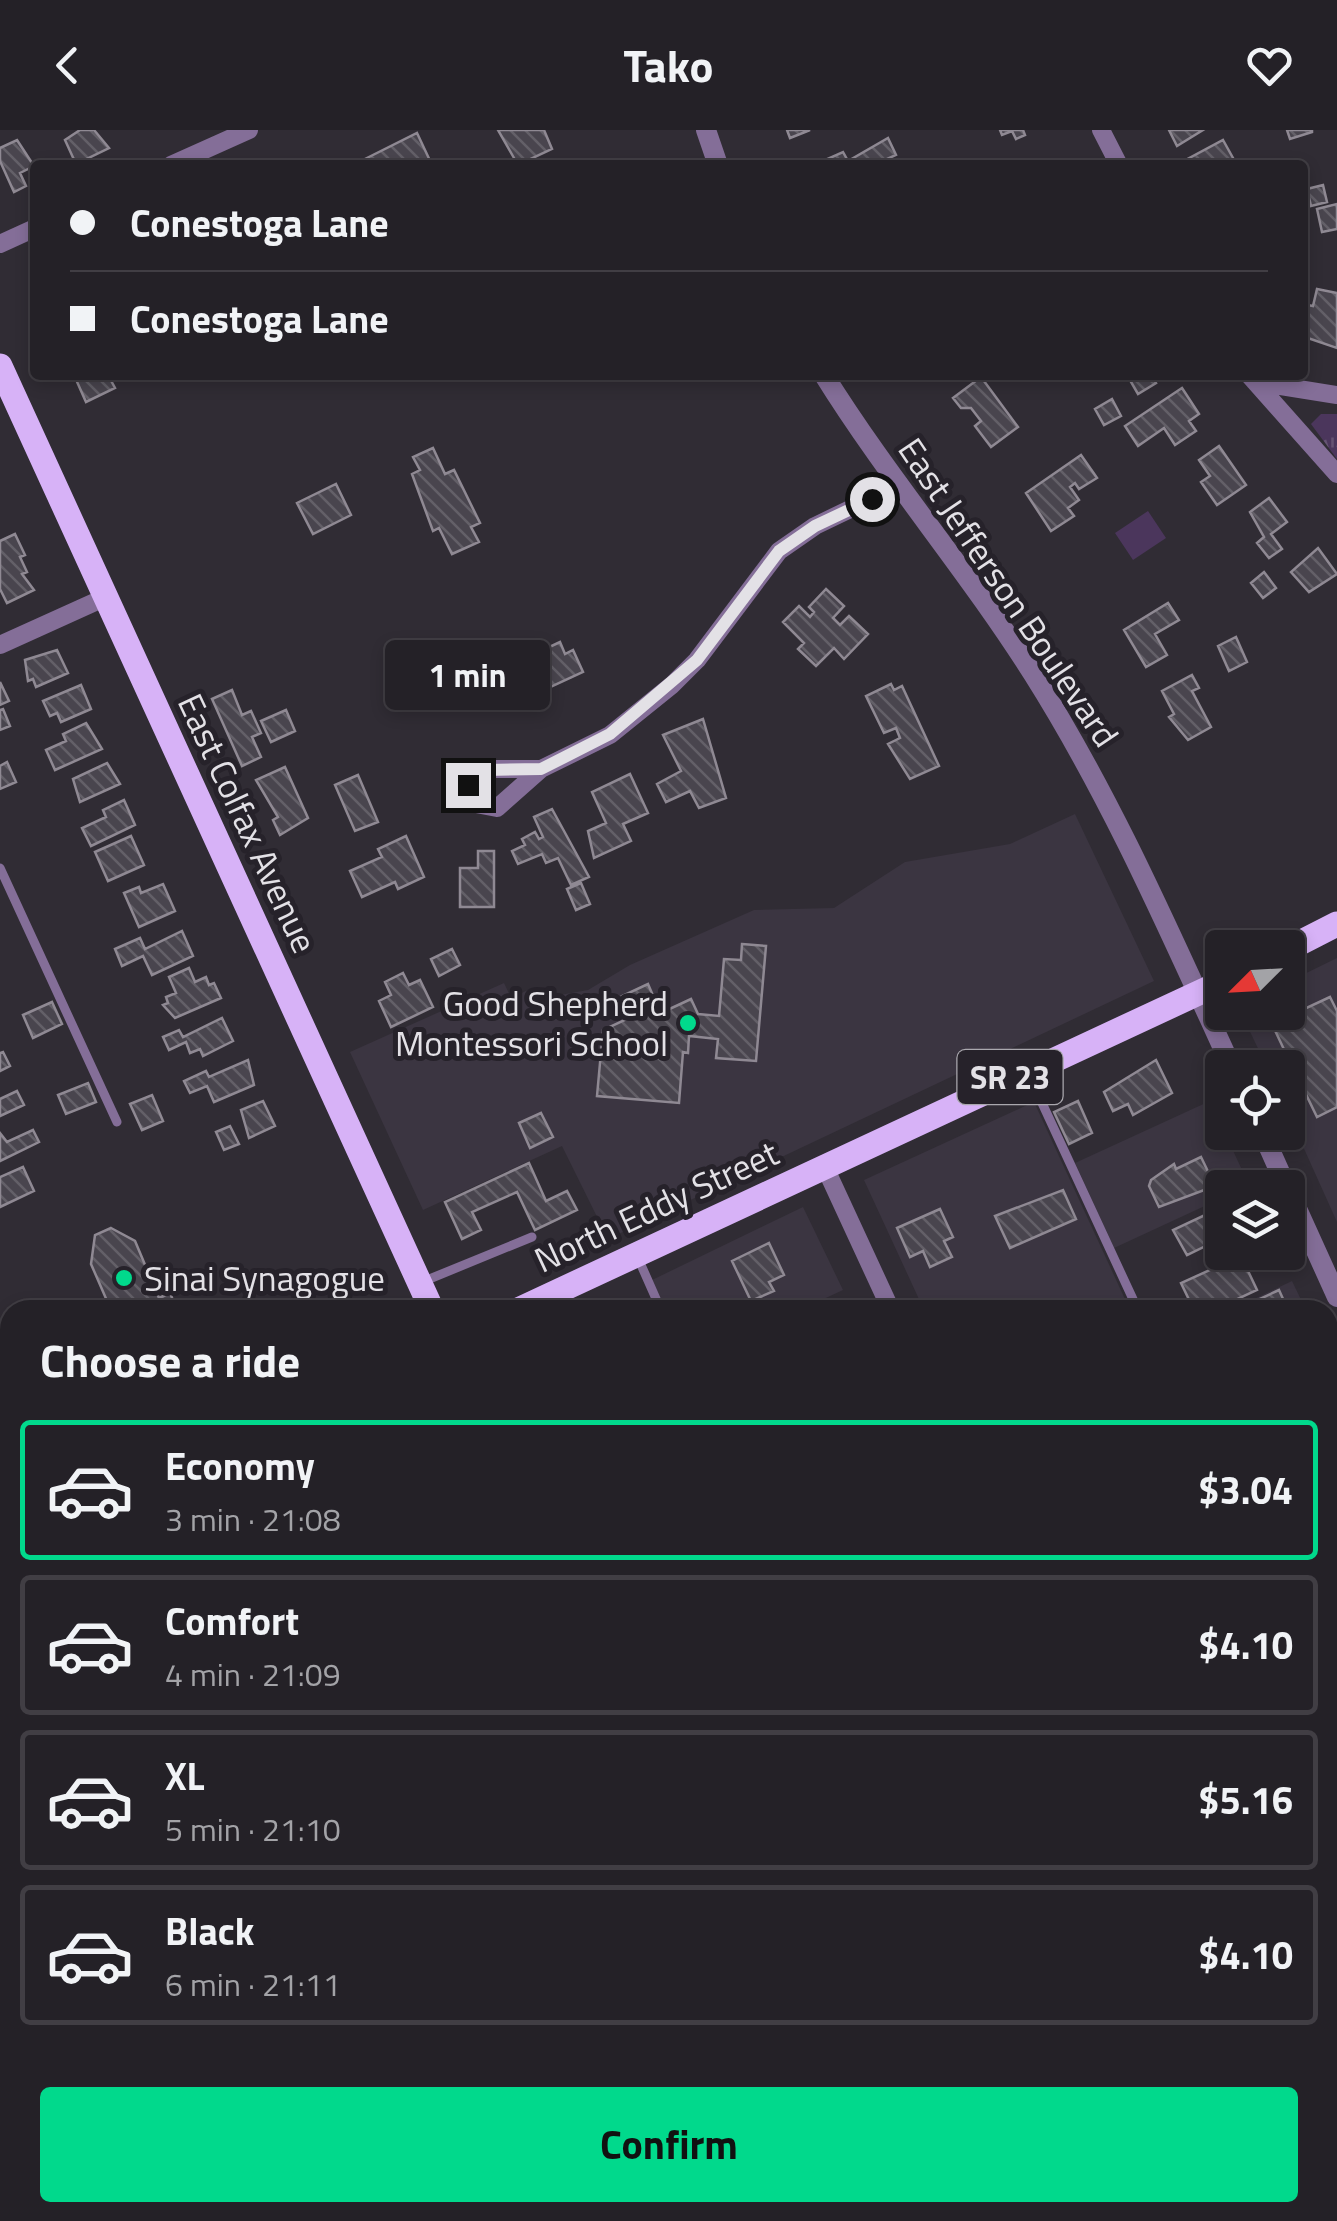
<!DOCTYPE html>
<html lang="en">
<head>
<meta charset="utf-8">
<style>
  :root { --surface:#242127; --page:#302e33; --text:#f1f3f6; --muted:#a3a3a7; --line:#413e44; --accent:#01d98c }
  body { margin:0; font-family:"Titillium Web",sans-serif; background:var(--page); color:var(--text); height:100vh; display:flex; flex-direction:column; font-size:38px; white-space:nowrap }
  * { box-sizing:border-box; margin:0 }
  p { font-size:32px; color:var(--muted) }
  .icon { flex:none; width:55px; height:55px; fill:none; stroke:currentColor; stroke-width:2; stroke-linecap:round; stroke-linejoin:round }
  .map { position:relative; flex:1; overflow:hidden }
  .panel { position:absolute; left:0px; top:1170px; width:1338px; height:922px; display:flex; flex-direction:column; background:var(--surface); border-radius:30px 30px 0 0; box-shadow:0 5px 15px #0003,0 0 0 2px var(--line) }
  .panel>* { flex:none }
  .guide { position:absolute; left:30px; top:30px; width:1278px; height:220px; border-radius:10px; box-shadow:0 5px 15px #0003,0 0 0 2px var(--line); display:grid; align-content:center; height:220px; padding:0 40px; background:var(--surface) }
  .needle { width:65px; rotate:246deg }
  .buttons { position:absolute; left:1205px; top:800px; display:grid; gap:20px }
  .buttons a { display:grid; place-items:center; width:100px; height:100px; border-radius:10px; background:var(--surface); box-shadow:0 5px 15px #0003,0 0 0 2px var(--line); font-size:50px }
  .end { position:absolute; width:45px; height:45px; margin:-22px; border:12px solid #e3e1e6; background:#111; box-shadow:0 0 0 5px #111 }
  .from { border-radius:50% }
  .bubble { position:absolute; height:70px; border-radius:10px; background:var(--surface); box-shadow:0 5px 15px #0003,0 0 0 2px var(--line); font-size:32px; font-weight:700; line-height:70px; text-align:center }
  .guide b { display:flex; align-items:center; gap:35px; height:95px; font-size:38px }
  .guide b+b { border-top:2px solid var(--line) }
  .guide i { width:25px; height:25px; background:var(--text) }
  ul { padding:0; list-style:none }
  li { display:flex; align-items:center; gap:30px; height:140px; margin:0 20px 15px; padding:0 20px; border:5px solid var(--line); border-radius:10px }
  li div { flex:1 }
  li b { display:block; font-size:38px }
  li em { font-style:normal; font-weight:700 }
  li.current { border-color:var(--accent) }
  li>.icon { width:90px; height:90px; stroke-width:1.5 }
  h2 { padding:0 40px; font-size:45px; line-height:120px }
  .primary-button { display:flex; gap:20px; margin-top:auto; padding:20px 40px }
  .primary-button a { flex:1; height:115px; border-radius:10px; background:var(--accent); color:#111; font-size:40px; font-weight:700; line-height:115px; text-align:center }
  header { display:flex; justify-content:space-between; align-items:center; height:130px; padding:0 40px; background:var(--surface); font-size:45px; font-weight:700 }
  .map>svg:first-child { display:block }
  .built { fill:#3b3541 }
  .grass { fill:url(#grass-tufts) }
  .garden { fill:#4b365c }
  .building { fill:url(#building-back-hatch); stroke:#8f8993; stroke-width:2.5 }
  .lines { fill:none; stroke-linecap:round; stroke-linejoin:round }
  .service { stroke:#846e98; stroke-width:9 }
  .minor { stroke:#846e98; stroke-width:18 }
  .tertiary { stroke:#846e98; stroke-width:20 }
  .primary { stroke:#d7b2f7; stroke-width:25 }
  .route { stroke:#e3e1e6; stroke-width:12 }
  .poi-dot { fill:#01d98c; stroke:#26222a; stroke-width:4 }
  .labels { text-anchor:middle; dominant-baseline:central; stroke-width:10; stroke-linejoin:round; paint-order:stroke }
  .shield { fill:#26222a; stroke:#aaa8ae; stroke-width:2.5 }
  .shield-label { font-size:32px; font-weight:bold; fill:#e3e1e6 }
  .street-label { font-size:35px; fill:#e3e1e6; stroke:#26222a }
  .poi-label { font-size:35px; fill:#e3e1e6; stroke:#26222a; text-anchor:end }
</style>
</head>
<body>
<header><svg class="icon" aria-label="back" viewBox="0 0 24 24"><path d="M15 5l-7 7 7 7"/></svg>Tako<svg class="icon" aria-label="heart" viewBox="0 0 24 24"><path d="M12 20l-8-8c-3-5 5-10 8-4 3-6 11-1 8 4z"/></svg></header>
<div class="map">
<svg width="1337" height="2091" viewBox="0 0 1337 2091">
  <defs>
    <pattern id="grass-tufts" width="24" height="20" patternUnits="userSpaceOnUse" patternTransform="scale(2.5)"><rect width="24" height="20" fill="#4b365c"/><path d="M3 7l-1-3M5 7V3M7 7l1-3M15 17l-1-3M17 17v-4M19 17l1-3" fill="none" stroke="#655373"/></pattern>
    <pattern id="building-back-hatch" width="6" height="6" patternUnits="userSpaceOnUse" patternTransform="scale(2.5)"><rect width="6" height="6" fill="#49454e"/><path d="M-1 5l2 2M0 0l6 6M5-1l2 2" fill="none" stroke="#636068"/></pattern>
  </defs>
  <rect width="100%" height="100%" fill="#302c34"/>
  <!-- built -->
  <path class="built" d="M1075,684L1154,851L608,1109L562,1016L423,1080L350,922L504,853L511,868L528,860L560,865L588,860L630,835L754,780L834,778L905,732L1010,714Z
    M1337,828V1092L1288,983V938L1267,937L1241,883L1288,882V852Z
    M1210,971L1249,1055L1222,1058V1068L1114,1118L1075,1033Z
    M1034,972L1130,1180H924L864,1050Z
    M803,1077L843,1160L800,1180H666L652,1150Z
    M1292,1151L1306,1180H1231Z
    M1337,1253V1573L1328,1577V1257Z
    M10,1468V1727L0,1706V1472Z
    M1337,1630V1951L1328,1955V1635Z
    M426,2083H684L665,2091H430Z
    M721,2083H811L815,2091H725Z
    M883,2083H1049L1031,2091H887Z"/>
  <!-- grass -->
  <path class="grass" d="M1321,284H1337V329L1311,294Z"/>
  <!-- garden -->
  <path class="garden" d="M1148,381L1166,408L1133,430L1115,403Z"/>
  <!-- building -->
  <path class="building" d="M94,0L109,18L76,34L65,10L80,0Z
    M498,0H544L552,19L518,35Z
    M787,0H810L790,8Z
    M1000,0H1023L1025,5L1016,9L1012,1L1002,5Z
    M1169,0H1203L1177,16Z
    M1287,0H1312V2L1290,9Z
    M417,3L432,35H368L365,29Z
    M888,8L896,25L874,35H814L843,22L848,31Z
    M17,10L34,36L20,43L26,56L14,62L0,31V18Z
    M1223,10L1233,28L1221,35H1184L1182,32Z
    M1323,55L1327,72L1311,76L1307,59Z
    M1337,74V99L1322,102L1317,79Z
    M1317,159L1337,163V218L1302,206V174L1313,176Z
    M74,245H97L99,249L108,245L115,258L86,272Z
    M1127,245H1151L1156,253L1138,264Z
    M981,247L1018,297L991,317L975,296L981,291L971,278H961L953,268Z
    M1182,258L1199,284L1189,291L1196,301L1175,315L1164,298L1138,316L1125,296Z
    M1112,269L1121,286L1104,295L1095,279Z
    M1219,316L1246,355L1217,375L1201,352L1210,346L1199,330Z
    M433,318L445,344L454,340L480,393L471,397L479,412L452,424L439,398L433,401L412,344L420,340L413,327Z
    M1081,325L1097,348L1079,359L1075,353L1070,357L1079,370L1068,378L1074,386L1051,401L1026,363Z
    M336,354L351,385L313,404L297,373Z
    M1269,368L1287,392L1271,404L1282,419L1269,428L1257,413L1264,407L1250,382Z
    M15,404L25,425L20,427L27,442L22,444L34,460L7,473L0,459V411Z
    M1318,418L1337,444L1309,462L1291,442Z
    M1264,442L1276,458L1263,468L1251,453Z
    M826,459L844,476L833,488L840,495L849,486L868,504L844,529L834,518L816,536L798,519L804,513L783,492L799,476L810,487L814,482L809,477Z
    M1168,473L1179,490L1155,504L1167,525L1146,537L1124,500Z
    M1236,507L1247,532L1229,541L1218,516Z
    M560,512L565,524L573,520L583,542L507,577L498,557L513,550L506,536L523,528L530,542L546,534L541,521Z
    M57,520L68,543L36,557L33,549L28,551L25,530Z
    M488,545L498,567L475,577L466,556Z
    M1192,545L1199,558L1192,561L1211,597L1188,610L1169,587L1174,584L1162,561Z
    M0,552L9,571L0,575Z
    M891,554L894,560L902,556L939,636L910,649L888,614L900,608L896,598L884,603L866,566Z
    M81,555L91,579L61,592L57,583L50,586L43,571Z
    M232,560L242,585L251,581L261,603L252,607L261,627L242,636L212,569Z
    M3,579L10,596L0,600V580Z
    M286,580L295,601L271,612L261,591Z
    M703,589L726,668L699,678L690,661L666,672L657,654L681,641L663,605Z
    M86,593L102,619L55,640L46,620L66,611L63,604Z
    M7,632L16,652L0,659V636Z
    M107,633L120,654L80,672L73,649Z
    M285,637L308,688L280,705L273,690L278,687L256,650Z
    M630,644L648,683L623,694L631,711L594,728L588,701L606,693L592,662Z
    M358,645L378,692L355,701L335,655Z
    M124,670L135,695L91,716L82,698L106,687L103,680Z
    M552,679L589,747L571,755L558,728L546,733L542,724L518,734L512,721L525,715L522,709L535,702L539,709L543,707L534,687Z
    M131,706L144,735L108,751L95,722Z
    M406,706L424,747L398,759L395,752L362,767L350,741L382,727L378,719Z
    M478,721H494V777H460V738H478Z
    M581,753L590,774L576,780L567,759Z
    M163,754L175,781L139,797L124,763L139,757L141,763Z
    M182,801L193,826L152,845L143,826L122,836L115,819L140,808L145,819Z
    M742,814L766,816L756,931L716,928L718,909L689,906L688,923L683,922L679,973L597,966L603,900L657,875L661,883L691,869L698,884L719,886L724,829L741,830Z
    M452,819L460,835L439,846L431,829Z
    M189,838L195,852L206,847L209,855L214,853L221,868L175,888L163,875L168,873L166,867L176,863L169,847Z
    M403,843L409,855L420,850L433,877L391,897L379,871L391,865L385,852Z
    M648,854L657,875L632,887L622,866Z
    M1330,867L1337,881V977L1317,987L1299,950L1291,954L1288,938L1281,933L1289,930L1272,894Z
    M52,872L62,894L33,908L23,885Z
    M222,888L233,911L203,926L200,919L190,923L186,912L169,920L163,907L179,900L183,907Z
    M3,922L10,936L0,941V923Z
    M248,930L254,955L214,972L207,956L190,963L184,951L206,941L209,947Z
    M1156,930L1172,963L1133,985L1128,974L1113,981L1104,962Z
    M88,953L96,972L66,984L58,965Z
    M17,961L24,975L0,986V969Z
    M152,965L163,991L142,1000L130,974Z
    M263,971L275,996L249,1008L241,980Z
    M1078,971L1092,1003L1069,1014L1054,982Z
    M541,983L553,1007L530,1018L519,993Z
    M230,996L239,1014L224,1020L216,1002Z
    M33,1000L39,1012L0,1031V1003L7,1012Z
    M1201,1027L1215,1056L1159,1077L1149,1056L1151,1050L1174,1034L1176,1039Z
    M529,1033L546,1071L567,1061L577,1080L535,1100L517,1062L472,1082L481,1100L462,1109L445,1072Z
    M23,1037L34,1061L0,1077V1047Z
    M1063,1060L1076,1089L1010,1118L995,1086Z
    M1222,1077V1108L1187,1125L1173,1100Z
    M940,1079L953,1107L944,1111L952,1127L930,1137L923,1121L910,1127L897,1098Z
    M111,1098L135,1111L159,1168L170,1163L177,1180H111L91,1134L95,1105Z
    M769,1113L784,1145L769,1152L774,1161L751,1171L732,1131Z
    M1241,1126L1257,1160L1214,1180H1194L1181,1153Z
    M1279,1160L1288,1180H1236Z
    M828,1171L832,1180H807Z
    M1331,1262L1337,1275V1324L1328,1328V1264Z
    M0,1897L10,1919L0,1928Z
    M1337,2023V2041L1333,2043L1328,2027Z
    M21,2082H97L100,2091H25Z
    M556,2082H610L613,2090L560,2091Z
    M1195,2082L1203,2091H1182L1181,2089Z
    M1218,2082H1259L1263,2091H1222Z"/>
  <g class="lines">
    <!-- service -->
    <path class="service" d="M0,738L117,992
      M1030,947L1138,1180
      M638,1128L661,1180
      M422,1152L532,1107
      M0,1719L10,1741
      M0,2022L10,2018
      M167,2082L171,2091
      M621,2082L625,2091
      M922,2082L926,2091
      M991,2082L995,2091
      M855,2090L871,2082
      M677,2091L694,2082"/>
    <!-- minor -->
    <path class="minor" d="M1101,0L1119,35
      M171,35L249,0
      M0,114L35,98
      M1249,245L1337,344
      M1255,252L1337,265
      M0,515L106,467
      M541,639H486L468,655L476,674L497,678L541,639L610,605L672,555L697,530L779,421L815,396L900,355
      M824,1035L891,1180
      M1328,1226L1337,1221
      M1328,1605L1337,1600
      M0,1838L10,1833
      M1328,1982L1337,1978
      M1305,2082L1309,2091
      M268,2091L286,2082
      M1088,2091L1107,2082"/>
    <!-- tertiary -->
    <path class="tertiary" d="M706,0L718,35
      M824,245C888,348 968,441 1033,544C1112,669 1170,803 1232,938
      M1262,1002L1287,1058
      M1288,1059L1337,1167
      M0,1226L10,1247
      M395,2082L399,2091"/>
    <!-- primary -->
    <path class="primary" d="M0,236L432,1180
      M1288,819L1337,794
      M518,1180L1222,852
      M0,1428L10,1423
      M847,2082L851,2091"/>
  </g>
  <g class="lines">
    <!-- route -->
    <path class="route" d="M468,655L486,640L541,639L610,604L697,530L779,421L815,396L872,369"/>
  </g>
  <!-- markers -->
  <g class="poi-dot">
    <circle cx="688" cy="893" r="10"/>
    <circle cx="124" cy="1148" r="10"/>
  </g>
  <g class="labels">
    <!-- shield labels -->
    <rect class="shield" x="957.5" y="920" width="105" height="54" rx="8"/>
    <g class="shield-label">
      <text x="1010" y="947">SR 23</text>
    </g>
    <!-- street labels -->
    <g class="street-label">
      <text transform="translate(1009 462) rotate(56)">East Jefferson Boulevard</text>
      <text transform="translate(248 693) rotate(65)">East Colfax Avenue</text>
      <text transform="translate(656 1076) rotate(-25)">North Eddy Street</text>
    </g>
    <!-- poi labels -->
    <g class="poi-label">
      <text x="668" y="873">Good Shepherd<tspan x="668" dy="40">Montessori School</tspan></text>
      <text x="144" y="1148" text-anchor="start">Sinai Synagogue</text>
    </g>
  </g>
</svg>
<div class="buttons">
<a><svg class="needle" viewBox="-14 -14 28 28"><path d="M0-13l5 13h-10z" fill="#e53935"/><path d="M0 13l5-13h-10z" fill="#a3a3a7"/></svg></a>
<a><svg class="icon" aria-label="locate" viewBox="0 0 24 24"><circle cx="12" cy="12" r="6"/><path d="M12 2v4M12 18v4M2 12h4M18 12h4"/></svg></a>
<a><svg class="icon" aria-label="layers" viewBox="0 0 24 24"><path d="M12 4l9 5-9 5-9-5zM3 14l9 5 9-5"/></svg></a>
</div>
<i class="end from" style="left:872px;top:369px"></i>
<i class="end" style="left:468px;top:655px"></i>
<div class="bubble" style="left:385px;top:510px;width:165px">1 min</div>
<div class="guide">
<b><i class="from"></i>Conestoga Lane</b>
<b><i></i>Conestoga Lane</b>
</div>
<section class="panel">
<h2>Choose a ride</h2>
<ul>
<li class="current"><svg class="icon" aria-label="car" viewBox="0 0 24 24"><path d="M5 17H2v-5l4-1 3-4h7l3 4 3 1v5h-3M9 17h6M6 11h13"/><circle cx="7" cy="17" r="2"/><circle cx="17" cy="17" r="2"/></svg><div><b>Economy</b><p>3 min · 21:08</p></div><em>$3.04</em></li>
<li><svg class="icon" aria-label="car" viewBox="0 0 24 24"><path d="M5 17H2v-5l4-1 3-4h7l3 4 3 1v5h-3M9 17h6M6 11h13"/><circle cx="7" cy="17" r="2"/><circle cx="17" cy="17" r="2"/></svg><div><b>Comfort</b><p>4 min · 21:09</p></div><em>$4.10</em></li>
<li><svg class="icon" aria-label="car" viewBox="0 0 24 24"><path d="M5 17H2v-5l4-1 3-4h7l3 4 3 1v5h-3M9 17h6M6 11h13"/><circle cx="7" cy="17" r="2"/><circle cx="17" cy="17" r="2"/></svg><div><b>XL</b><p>5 min · 21:10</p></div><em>$5.16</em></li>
<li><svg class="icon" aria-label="car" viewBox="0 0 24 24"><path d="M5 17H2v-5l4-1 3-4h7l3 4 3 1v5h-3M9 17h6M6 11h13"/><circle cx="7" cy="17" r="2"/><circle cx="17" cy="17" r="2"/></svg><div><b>Black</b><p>6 min · 21:11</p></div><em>$4.10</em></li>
</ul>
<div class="primary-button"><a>Confirm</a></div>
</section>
</div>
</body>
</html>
